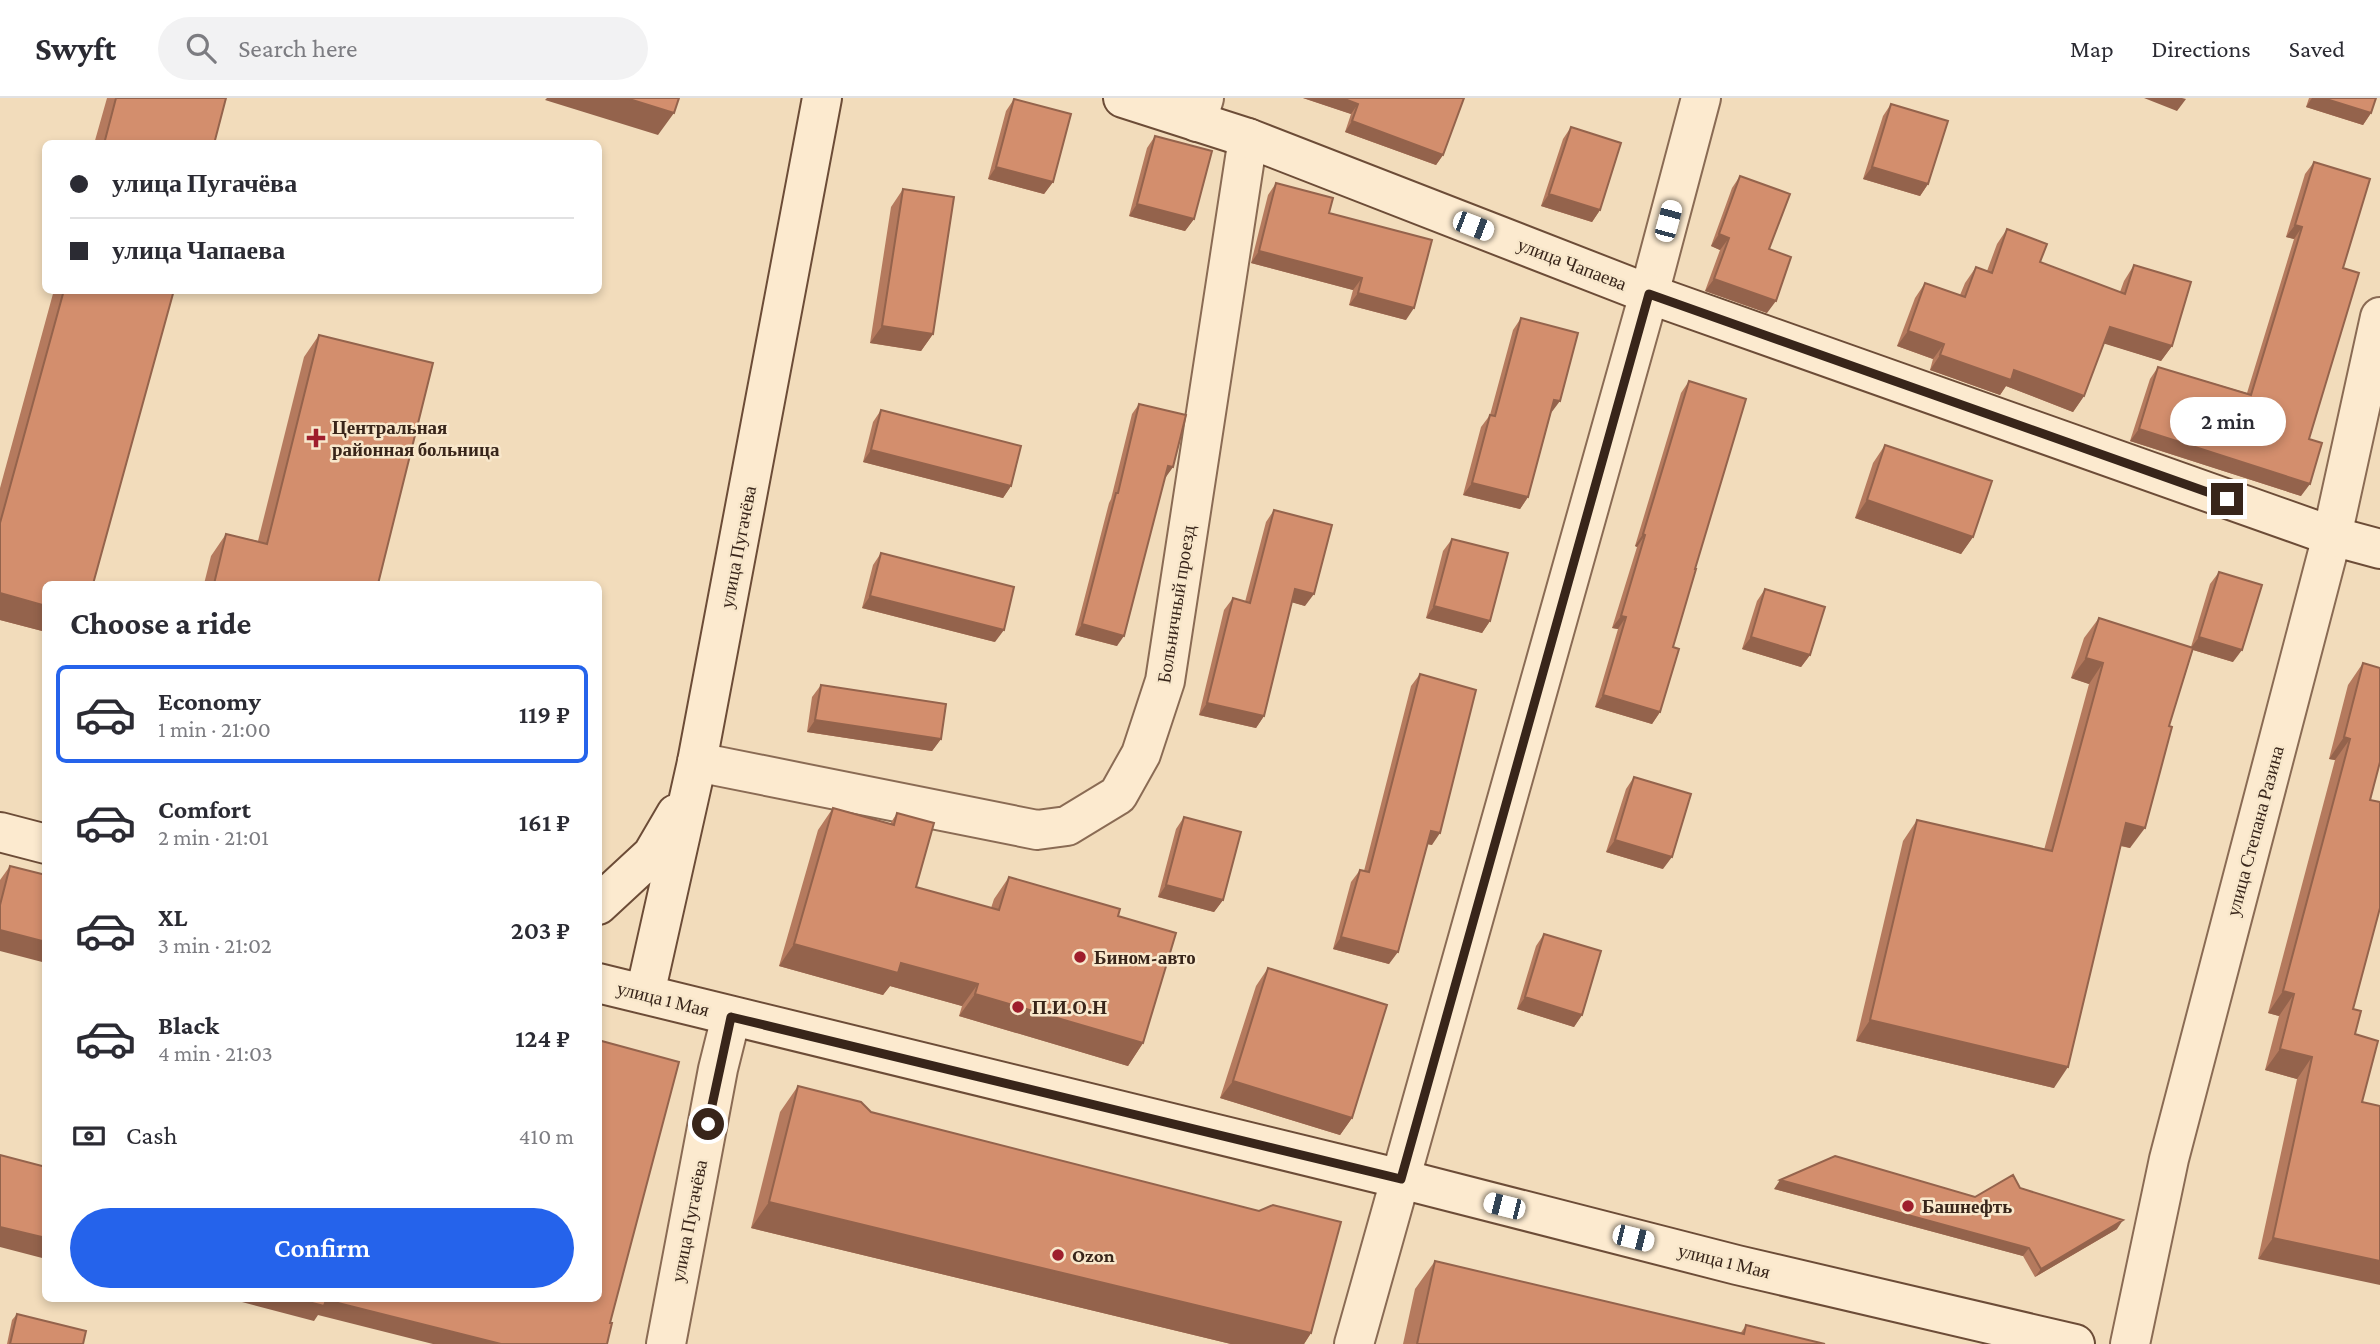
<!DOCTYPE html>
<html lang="en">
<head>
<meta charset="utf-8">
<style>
  :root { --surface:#fff; --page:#f2f2f3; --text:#2b2b33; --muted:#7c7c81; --line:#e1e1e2; --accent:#2563eb }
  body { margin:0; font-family:"Crimson Pro",serif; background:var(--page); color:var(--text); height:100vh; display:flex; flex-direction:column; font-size:26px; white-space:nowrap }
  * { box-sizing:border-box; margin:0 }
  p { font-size:23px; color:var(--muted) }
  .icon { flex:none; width:38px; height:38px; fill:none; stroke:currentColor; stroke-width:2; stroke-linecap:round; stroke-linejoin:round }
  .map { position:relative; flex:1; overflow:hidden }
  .details { position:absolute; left:42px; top:483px; width:560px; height:721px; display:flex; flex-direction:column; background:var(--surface); border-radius:10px; box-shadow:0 4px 10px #0003 }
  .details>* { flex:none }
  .guide { position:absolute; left:42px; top:42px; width:560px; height:154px; border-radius:10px; box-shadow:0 4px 10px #0003; display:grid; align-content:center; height:154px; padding:0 28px; background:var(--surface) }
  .end { position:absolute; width:32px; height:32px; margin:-16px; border:9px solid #38251a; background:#fff; box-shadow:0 0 0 4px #fff }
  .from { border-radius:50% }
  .bubble { position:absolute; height:49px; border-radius:24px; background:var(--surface); box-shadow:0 4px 10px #0003; font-size:23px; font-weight:600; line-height:49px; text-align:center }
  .car { position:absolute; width:21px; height:42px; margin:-21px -10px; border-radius:9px; box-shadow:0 0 5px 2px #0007; background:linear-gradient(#fff 24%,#345 0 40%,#fff 0 76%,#345 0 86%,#fff 0) }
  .guide b { display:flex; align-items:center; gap:24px; height:66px; font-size:26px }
  .guide b+b { border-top:2px solid var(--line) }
  .guide i { width:18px; height:18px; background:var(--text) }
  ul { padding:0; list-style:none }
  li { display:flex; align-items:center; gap:21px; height:98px; margin:0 14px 10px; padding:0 14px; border:4px solid transparent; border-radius:10px }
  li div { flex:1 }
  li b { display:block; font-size:26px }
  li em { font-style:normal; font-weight:600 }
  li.on { border-color:var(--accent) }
  li>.icon { width:63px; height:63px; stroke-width:1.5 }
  h2 { padding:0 28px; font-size:32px; line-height:84px }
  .pay { display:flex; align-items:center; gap:18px; height:77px; padding:0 28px; font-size:26px }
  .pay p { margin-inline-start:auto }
  .cta { display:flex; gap:14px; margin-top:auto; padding:14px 28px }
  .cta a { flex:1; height:80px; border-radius:42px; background:var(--accent); color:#fff; font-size:28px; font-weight:600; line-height:80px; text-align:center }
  header { display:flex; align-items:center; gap:42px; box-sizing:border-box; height:98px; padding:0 35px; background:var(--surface); border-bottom:2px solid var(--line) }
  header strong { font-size:33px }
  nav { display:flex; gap:38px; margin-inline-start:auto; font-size:24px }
  .search { width:490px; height:63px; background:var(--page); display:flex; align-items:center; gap:18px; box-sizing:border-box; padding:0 24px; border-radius:38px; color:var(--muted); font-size:26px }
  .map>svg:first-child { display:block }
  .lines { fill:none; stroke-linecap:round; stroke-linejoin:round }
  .street-casing { stroke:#8a6b54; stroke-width:42 }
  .secondary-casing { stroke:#6c4c37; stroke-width:42 }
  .street { stroke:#fceacf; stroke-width:38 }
  .secondary { stroke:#fceacf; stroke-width:38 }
  .wall { fill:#b57a5e }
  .shaded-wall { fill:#94634c }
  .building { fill:#d38e6d; stroke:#94634c; stroke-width:2 }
  .route { stroke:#38251a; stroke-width:9 }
  .poi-dot { fill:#9e1e2c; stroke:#f8e7cb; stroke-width:2.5 }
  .labels { text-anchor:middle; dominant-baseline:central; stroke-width:5; stroke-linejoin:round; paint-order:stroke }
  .street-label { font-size:19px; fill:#38251a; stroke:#f8e7cb }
  .poi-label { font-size:19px; font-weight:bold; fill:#38251a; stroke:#f8e7cb; text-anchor:start }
</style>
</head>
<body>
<header>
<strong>Swyft</strong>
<div class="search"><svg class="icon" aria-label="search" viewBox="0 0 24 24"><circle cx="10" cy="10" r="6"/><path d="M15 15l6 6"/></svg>Search here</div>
<nav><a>Map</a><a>Directions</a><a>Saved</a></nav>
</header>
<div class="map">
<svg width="2380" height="1246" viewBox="0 0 2380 1246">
  <rect width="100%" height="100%" fill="#f2dcbb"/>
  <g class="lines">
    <!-- street casing -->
    <g class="street-casing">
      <path id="street" d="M1197,24L1204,0
        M697,664L1037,732L1067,728L1118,697L1141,656L1165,583L1248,40
        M666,1246L718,971L731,919
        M1354,1246L1649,196L1701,0
        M2130,1246L2169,1061L2332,438L2380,219"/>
    </g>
    <!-- secondary casing -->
    <g class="secondary-casing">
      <path id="secondary" d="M1123,0L1248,40L1649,196L2332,438L2380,451
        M0,734L46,746
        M598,807L652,757L676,716
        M598,885L1401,1081L1737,1167L2075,1246
        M645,896L697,664L822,0"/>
    </g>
    <!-- street -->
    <use href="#street" class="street"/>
    <!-- secondary -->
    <use href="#secondary" class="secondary"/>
  </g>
  <!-- wall -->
  <path class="wall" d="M107,0H226L214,46H94Z
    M1303,0H1464L1443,57L1436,67L1345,34L1351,16Z
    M2309,0H2376L2371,15L2363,27L2306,9Z
    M1014,1L1053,84L1044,96L988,81L1006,13Z
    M1891,6L1928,86L1920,98L1863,81L1883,18Z
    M1571,29L1600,112L1592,124L1541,108L1563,41Z
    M1155,38L1194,121L1185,133L1129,118L1147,50Z
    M2314,64L2343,170L2309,341L2301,398L2130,343L2150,281L2158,269L2247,295L2294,141L2286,139L2305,76Z
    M1740,78L1769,151L1767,215L1705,193L1720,152L1711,148L1732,90Z
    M1276,85L1329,115L1406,222L1349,207L1353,192L1251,165L1268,97Z
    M903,91L933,236L921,253L870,245L891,109Z
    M2007,131L2040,164L2120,194L2124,183L2134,167L2172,248L2161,263L2104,245L2084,298L2073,314L2006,288L2000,297L1930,272L1933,261L1897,248L1915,200L1925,185L1960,197L1965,185L1976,169L1987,173L1997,146Z
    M54,192H174L46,486V534L0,522V390Z
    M1521,220L1551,315L1528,399L1520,411L1463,397L1481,329L1490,317L1513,232Z
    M319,237L378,486H204L211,458L226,436L258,443L304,259Z
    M1689,283L1695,471L1673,549L1660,614L1652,626L1595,609L1618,531L1612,530L1637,449L1635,448L1681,295Z
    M1139,306L1173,369L1165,379L1117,548L1075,537L1109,405L1111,401L1132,316Z
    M881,312L1011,388L1003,400L863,364L873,324Z
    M1885,347L1973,439L1961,456L1855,420L1873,365Z
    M1274,412L1305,508L1292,504L1264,618L1256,630L1199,617L1224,512L1233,500L1245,504L1266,424Z
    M1452,441L1490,523L1482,535L1426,520L1443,453Z
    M881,455L995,544L862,510L873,467Z
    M2219,474L2233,564L2193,552L2130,750L2120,748L2054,990L1856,943L1903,743L1917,722L2044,752L2089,586L2071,580L2084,540L2099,520L2191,549L2210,486Z
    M1765,491L1810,557L1801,569L1742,551L1757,503Z
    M2363,565L2370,702L2353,911L2362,1004L2380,1008L2258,1161L2297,981L2265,972L2279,918L2268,915L2335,662L2329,661L2348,587Z
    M1420,576L1432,747L1427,746L1389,866L1333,851L1351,784L1360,772L1364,773L1411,588Z
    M821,587L941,641L932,653L807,634L812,599Z
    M1634,679L1663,771L1606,754L1626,691Z
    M833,710L890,726L897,715L916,789L991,810L994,801L1009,779L1118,818L1143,945L1128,968L959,918L962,908L890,888L883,897L779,868L818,732Z
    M1184,719L1223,802L1214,814L1158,799L1176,731Z
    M10,768L0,853V782Z
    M1544,836L1582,917L1574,929L1517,911L1536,848Z
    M1268,870L1352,1020L1340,1037L1220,1000L1256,888Z
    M798,988L871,1014L1311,1235L1304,1246H1231L751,1130L780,1014Z
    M2020,1090L2117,1131L2035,1179L2023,1158L1774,1091L1975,1099Z
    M1435,1163L1740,1236L1746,1227L1825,1246H1403L1415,1191Z
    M17,1216L83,1246H7L12,1222Z"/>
  <!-- shaded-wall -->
  <path class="shaded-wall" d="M547,0H626L674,15L658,37L545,2Z
    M1303,0H1342L1358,6L1351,16Z
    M2144,0H2182L2186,1L2177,13Z
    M2312,0H2323L2371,15L2363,27L2306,9Z
    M1352,23L1443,57L1436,67L1345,34Z
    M996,69L1053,84L1044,96L988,81Z
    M1872,69L1928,86L1920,98L1863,81Z
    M1549,96L1600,112L1592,124L1541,108Z
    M1137,106L1194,121L1185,133L1129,118Z
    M2295,127L2302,129L2294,141L2286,139Z
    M1719,136L1729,140L1720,152L1711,148Z
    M1259,153L1362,180L1353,192L1251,165Z
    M1714,181L1776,203L1767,215L1705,193Z
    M1358,195L1414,210L1406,222L1349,207Z
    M882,228L933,236L921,253L870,245Z
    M2110,229L2172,248L2161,263L2099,244Z
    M1908,233L1944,246L1933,261L1897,248Z
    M1940,257L2014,272L2084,298L2073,314L2006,288L2000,297L1930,272Z
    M1554,302L1560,303L1551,315Z
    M2139,331L2310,386L2301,398L2130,343Z
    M871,352L1011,388L1003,400L863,364Z
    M1168,368L1173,369L1166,379L1161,378Z
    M1472,385L1528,399L1520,411L1463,397Z
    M1867,402L1973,439L1961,456L1855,420Z
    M1643,436L1645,437L1637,449L1635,448Z
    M1295,491L1314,496L1305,508L1287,503Z
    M0,495L46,508V534L0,522Z
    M870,498L1004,532L995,544L862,510Z
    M1434,508L1490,523L1482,535L1426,520Z
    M1621,518L1626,519L1618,531L1612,530Z
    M1082,526L1124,538L1117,548L1075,537Z
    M1751,539L1810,557L1801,569L1742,551Z
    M2199,539L2242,552L2233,564L2190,551Z
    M2086,560L2103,565L2089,586L2071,580Z
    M1603,597L1660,614L1652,626L1595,609Z
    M1207,605L1264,618L1256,630L1199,617Z
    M815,622L941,641L932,653L807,634Z
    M2344,639L2350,641L2335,662L2329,661Z
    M2126,725L2145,730L2130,750L2111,745Z
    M1431,733L1440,735L1432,747L1423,745Z
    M1615,742L1672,759L1663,771L1606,754Z
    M1166,787L1223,802L1214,814L1158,799Z
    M0,832L46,844V865L0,853Z
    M1341,839L1398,854L1389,866L1333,851Z
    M794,846L901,865L978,886L962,908L890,888L883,897L779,868Z
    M2283,893L2294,896L2279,918L2268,915Z
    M975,896L1143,945L1128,968L959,918Z
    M1525,899L1582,917L1574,929L1517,911Z
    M1870,922L2068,969L2054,990L1856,943Z
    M2280,951L2312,959L2297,981L2265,972Z
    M1233,983L1352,1020L1340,1037L1220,1000Z
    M1780,1082L2029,1150L2023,1158L1774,1091Z
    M769,1104L1311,1235L1304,1246H1231L751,1130Z
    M2123,1122L2117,1131L2035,1179L2041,1171Z
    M0,1129L46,1140V1161L0,1149Z
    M2273,1140L2380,1163V1187L2258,1161Z
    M227,1200L326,1202L501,1246H433L318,1217L314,1223Z"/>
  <!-- building -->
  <path class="building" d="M116,0H226L214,46H104Z
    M626,0H679L674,15Z
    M1342,0H1464L1443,57L1352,23L1358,6Z
    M2323,0H2376L2371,15Z
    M1014,1L1071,16L1053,84L996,69Z
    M1891,6L1948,23L1928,86L1872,69Z
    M1571,29L1621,45L1600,112L1549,96Z
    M1155,38L1212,53L1194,121L1137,106Z
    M2314,64L2370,81L2343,170L2359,175L2309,341L2322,345L2310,386L2139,331L2158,269L2251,297L2302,129L2295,127Z
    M1740,78L1790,96L1769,151L1791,159L1776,203L1714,181L1729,140L1719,136Z
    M1276,85L1333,100L1329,115L1432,142L1414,210L1358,195L1362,180L1259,153Z
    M903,91L954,99L933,236L882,228Z
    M2007,131L2047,146L2040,164L2125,196L2134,167L2191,184L2172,248L2110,229L2084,298L2014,272L2011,282L1940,257L1944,246L1908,233L1925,185L1965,199L1976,169L1992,175Z
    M64,192H174L93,486H46V508L0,495V425Z
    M1521,220L1578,235L1560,303L1554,302L1528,399L1472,385L1490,317L1495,318Z
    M319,237L433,265L378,486H214L226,436L267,446Z
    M1689,283L1746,301L1695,471H1696L1673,549L1679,551L1660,614L1603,597L1626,519L1621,518L1645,437L1643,436Z
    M1139,306L1186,317L1173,369L1168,368L1124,538L1082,526L1116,395H1118Z
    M881,312L1021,348L1011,388L871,352Z
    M1885,347L1992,383L1973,439L1867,402Z
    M1274,412L1332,427L1314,496L1295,491L1264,618L1207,605L1233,500L1250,505Z
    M1452,441L1508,455L1490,523L1434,508Z
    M881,455L1014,489L1004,532L870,498Z
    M2219,474L2262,487L2242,552L2199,539Z
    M1765,491L1825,509L1810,557L1751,539Z
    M2099,520L2193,550L2169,628L2172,629L2145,730L2126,725L2068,969L1870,922L1917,722L2052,753L2103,565L2086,560Z
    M2363,565L2380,570V664L2370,702L2380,704V810L2353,911L2361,913L2355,936L2378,943L2362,1004L2380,1008V1163L2273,1140L2312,959L2280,951L2294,896L2283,893L2350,641L2344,639Z
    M1420,576L1476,592L1440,735L1431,733L1398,854L1341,839L1360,772L1369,774Z
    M821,587L946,606L941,641L815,622Z
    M1634,679L1691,696L1672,759L1615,742Z
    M833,710L894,727L897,715L934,725L916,789L999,812L1009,779L1120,811L1118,818L1176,835L1143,945L975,896L978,886L901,865L898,875L794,846Z
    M1184,719L1241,734L1223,802L1166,787Z
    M10,768L46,777V844L0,832V807Z
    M1544,836L1601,853L1582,917L1525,899Z
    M1268,870L1387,907L1352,1020L1233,983Z
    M598,942L679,964L610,1225H612L607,1246H501L326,1202L324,1208L293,1200H598Z
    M798,988L861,1004L871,1014L1259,1113L1273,1107L1341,1124L1311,1235L769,1104Z
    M0,1057L46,1069V1140L0,1129Z
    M1835,1058L1975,1099L2013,1077L2020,1090L2123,1122L2041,1171L2029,1150L1780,1082Z
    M1435,1163L1744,1236L1746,1227L1825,1246H1417Z
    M17,1216L86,1233L83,1246H10Z"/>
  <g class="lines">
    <!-- route -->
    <path class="route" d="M708,1026L731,919L1401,1081L1649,196L2227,401"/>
  </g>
  <!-- markers -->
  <g class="poi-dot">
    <path d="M312.5 329.5h7v7h7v7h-7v7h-7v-7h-7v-7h7z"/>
    <circle cx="1080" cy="859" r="7"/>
    <circle cx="1018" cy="909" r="7"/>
    <circle cx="1908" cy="1108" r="7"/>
    <circle cx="1058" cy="1157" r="7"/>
  </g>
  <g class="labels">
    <!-- street labels -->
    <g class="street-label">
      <text transform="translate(1572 166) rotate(21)">улица Чапаева</text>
      <text transform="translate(738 449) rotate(-79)">улица Пугачёва</text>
      <text transform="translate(1176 506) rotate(-81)">Больничный проезд</text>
      <text transform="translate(2255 733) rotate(-75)">улица Степана Разина</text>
      <text transform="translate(663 901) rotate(14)">улица 1 Мая</text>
      <text transform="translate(689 1123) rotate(-79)">улица Пугачёва</text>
      <text transform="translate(1724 1163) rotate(14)">улица 1 Мая</text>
    </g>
    <!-- poi labels -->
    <g class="poi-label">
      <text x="332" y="329">Центральная<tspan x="332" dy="22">районная больница</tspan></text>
      <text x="1094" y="859">Бином-авто</text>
      <text x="1032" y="909">П.И.О.Н</text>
      <text x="1922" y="1108">Башнефть</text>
      <text x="1072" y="1157">Ozon</text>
    </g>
  </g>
</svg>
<i class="end from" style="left:708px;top:1026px"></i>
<i class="end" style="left:2227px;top:401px"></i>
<div class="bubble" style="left:2170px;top:299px;width:116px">2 min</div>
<i class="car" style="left:1668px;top:123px;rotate:15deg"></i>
<i class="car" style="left:1473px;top:128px;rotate:111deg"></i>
<i class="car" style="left:1504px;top:1108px;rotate:284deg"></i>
<i class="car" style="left:1633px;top:1140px;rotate:104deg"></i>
<div class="guide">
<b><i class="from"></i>улица Пугачёва</b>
<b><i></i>улица Чапаева</b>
</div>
<section class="details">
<h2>Choose a ride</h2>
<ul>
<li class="on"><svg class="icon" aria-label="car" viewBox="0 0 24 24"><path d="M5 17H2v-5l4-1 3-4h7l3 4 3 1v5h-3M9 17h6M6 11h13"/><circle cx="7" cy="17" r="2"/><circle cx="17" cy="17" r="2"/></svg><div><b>Economy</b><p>1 min · 21:00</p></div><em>119 ₽</em></li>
<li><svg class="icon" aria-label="car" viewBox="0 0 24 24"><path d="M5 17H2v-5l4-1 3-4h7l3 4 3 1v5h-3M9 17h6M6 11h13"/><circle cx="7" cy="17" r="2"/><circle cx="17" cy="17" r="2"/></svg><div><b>Comfort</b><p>2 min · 21:01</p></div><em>161 ₽</em></li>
<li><svg class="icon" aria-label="car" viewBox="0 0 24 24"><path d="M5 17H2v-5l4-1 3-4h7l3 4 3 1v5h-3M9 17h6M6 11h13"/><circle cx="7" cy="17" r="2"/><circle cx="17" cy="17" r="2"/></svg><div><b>XL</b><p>3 min · 21:02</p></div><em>203 ₽</em></li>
<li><svg class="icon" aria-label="car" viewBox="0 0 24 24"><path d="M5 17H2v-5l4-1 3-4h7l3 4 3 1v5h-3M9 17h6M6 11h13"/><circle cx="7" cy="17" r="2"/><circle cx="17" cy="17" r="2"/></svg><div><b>Black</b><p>4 min · 21:03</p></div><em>124 ₽</em></li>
</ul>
<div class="pay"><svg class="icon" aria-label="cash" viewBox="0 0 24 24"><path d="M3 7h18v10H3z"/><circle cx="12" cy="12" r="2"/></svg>Cash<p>410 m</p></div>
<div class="cta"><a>Confirm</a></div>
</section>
</div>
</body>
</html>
